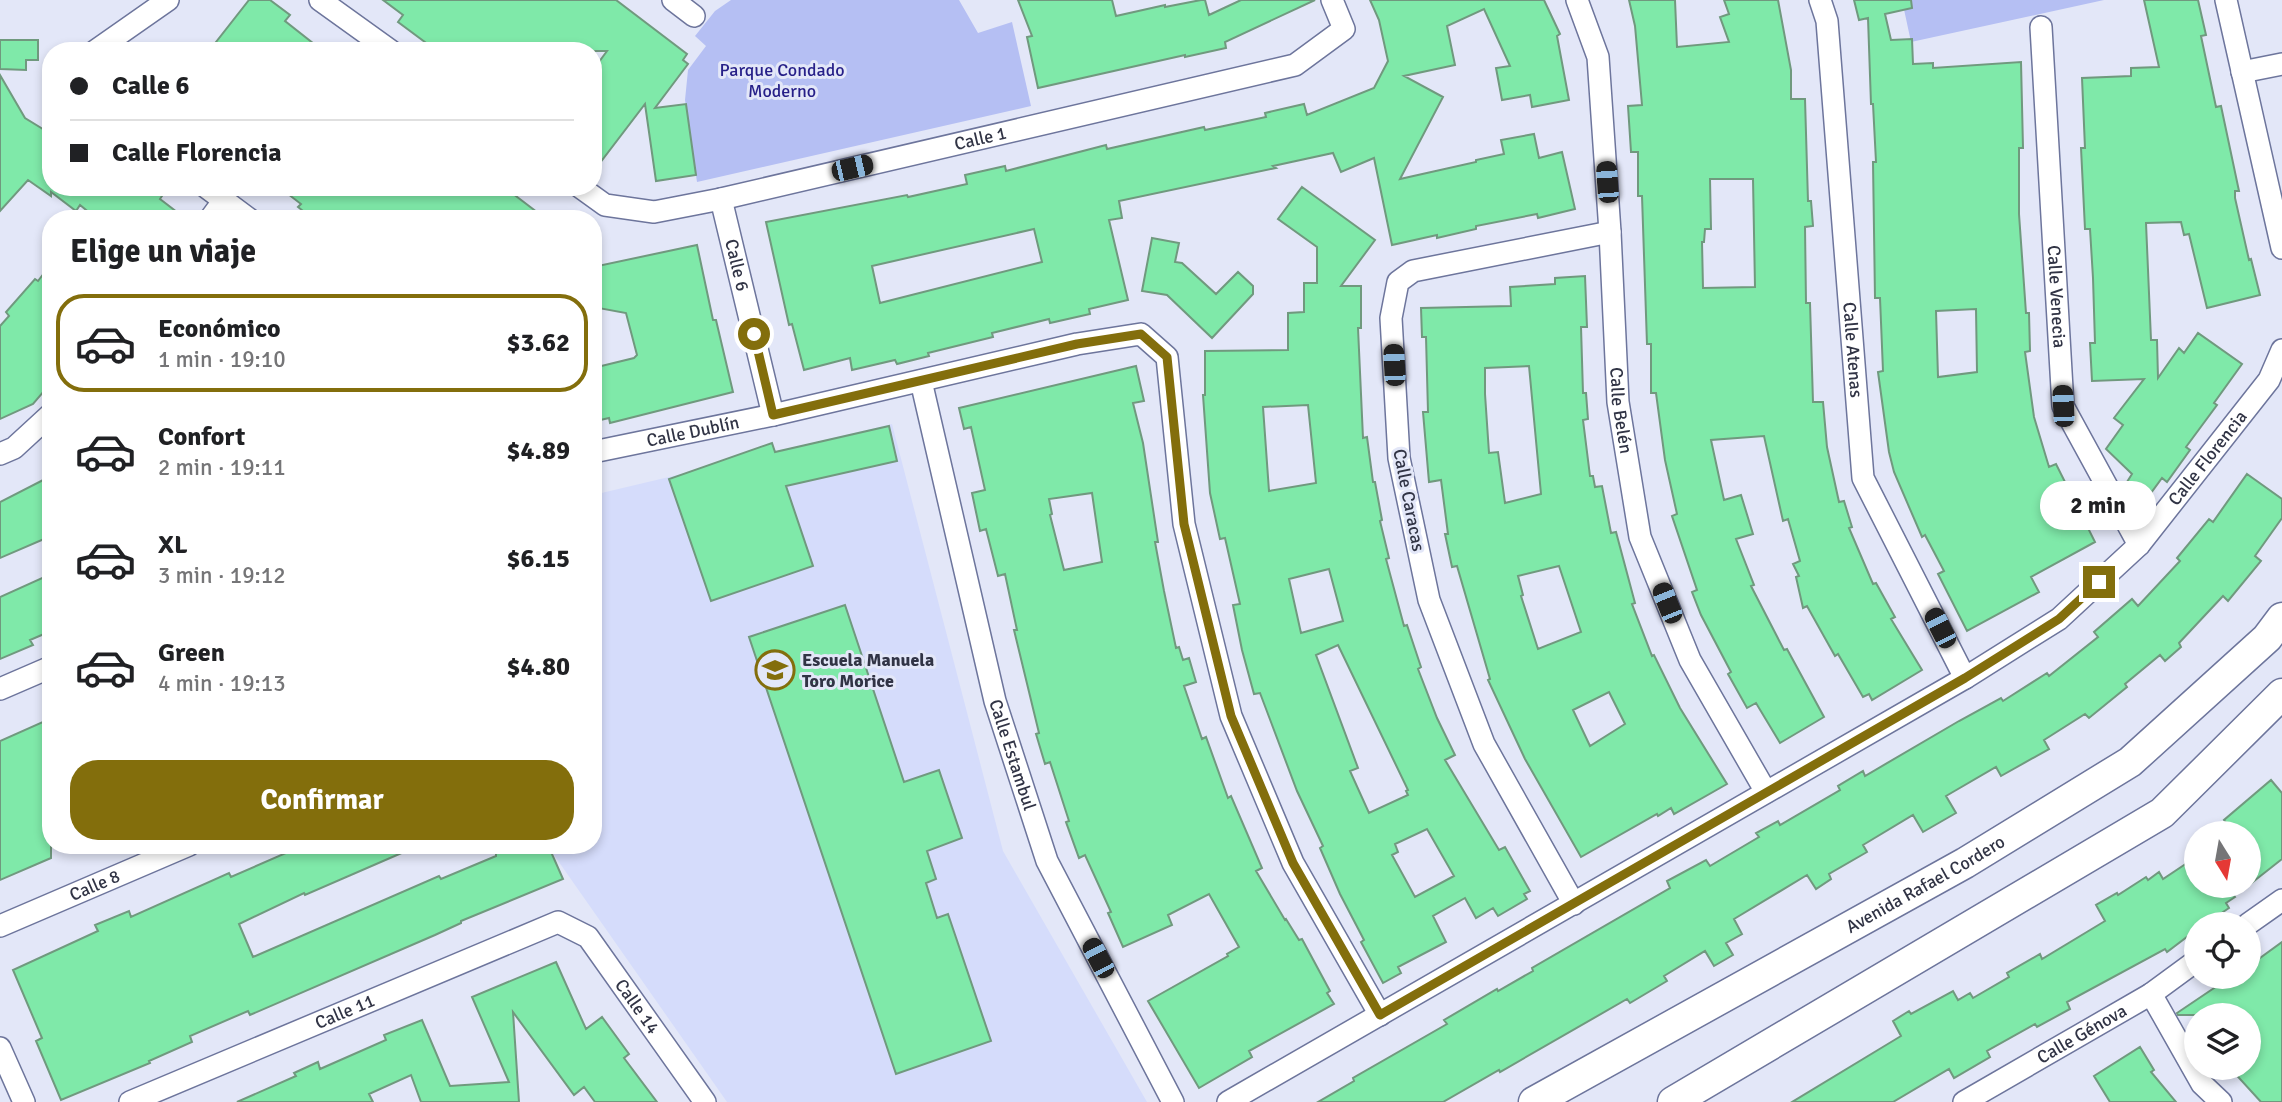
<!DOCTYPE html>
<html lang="es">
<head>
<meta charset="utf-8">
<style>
  :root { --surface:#fff; --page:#f6f6f6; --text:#202124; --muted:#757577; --line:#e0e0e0; --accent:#836e0c }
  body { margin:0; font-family:Signika,sans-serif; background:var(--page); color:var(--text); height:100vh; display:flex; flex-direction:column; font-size:26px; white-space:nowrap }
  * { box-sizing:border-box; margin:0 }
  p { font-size:23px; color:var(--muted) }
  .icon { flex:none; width:38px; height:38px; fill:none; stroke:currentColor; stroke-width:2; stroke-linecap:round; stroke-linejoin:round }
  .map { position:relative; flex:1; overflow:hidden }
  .details { position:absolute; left:42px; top:210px; width:560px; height:644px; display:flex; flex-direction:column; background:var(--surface); border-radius:28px; box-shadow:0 4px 10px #0003 }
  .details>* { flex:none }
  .top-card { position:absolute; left:42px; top:42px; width:560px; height:154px; border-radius:28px; box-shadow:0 4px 10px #0003; display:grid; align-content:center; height:154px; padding:0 28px; background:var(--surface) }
  .needle { width:46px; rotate:169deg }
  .fabs { position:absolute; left:2184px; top:821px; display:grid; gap:14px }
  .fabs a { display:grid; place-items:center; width:77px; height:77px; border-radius:50%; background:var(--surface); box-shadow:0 4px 10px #0003; font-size:35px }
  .end { position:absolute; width:32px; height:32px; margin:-16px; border:9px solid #836e0c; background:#fff; box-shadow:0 0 0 4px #fff }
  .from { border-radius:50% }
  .bubble { position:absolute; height:49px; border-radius:24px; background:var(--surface); box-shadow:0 4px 10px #0003; font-size:23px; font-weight:700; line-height:49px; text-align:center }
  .car { position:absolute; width:21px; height:42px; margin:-21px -10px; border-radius:9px; box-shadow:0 0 5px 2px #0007; background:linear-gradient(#222 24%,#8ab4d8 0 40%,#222 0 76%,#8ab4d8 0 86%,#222 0) }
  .top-card b { display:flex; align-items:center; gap:24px; height:66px; font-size:26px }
  .top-card b+b { border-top:2px solid var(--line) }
  .top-card i { width:18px; height:18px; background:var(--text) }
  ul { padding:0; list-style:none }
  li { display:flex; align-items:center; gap:21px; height:98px; margin:0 14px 10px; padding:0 14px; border:4px solid transparent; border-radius:28px }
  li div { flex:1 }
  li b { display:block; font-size:26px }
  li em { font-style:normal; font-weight:700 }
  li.on { border-color:var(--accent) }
  li>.icon { width:63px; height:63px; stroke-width:1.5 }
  h2 { padding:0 28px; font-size:32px; line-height:84px }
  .button { display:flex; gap:14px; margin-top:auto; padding:14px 28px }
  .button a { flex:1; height:80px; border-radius:28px; background:var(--accent); color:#fff; font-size:28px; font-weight:700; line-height:80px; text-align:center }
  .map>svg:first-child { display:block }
  .built { fill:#d5dcfb }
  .green { fill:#b5bff3 }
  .building { fill:#7fe9a9; stroke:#70997e; stroke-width:2; fill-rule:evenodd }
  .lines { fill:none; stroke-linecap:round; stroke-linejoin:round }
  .street-casing { stroke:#6d759c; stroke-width:24 }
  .secondary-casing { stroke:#6d759c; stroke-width:33 }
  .street { stroke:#fff; stroke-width:21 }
  .secondary { stroke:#fff; stroke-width:30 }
  .route { stroke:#836e0c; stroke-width:9 }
  .labels { text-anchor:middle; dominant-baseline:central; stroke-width:6; stroke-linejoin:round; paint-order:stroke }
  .park-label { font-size:18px; fill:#261f88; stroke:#e3e7f8 }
  .street-label { font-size:18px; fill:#313445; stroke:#e3e7f8 }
  .poi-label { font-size:18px; font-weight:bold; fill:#313445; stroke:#e3e7f8; text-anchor:start }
</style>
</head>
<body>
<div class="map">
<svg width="2282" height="1102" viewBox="0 0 2282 1102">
  <rect width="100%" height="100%" fill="#e3e7f8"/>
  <!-- built -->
  <path class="built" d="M892,424L1003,851L1147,1102H727L547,845H593V495Z"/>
  <!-- green -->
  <path class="green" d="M731,0H959L978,33L1012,22L1031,106L697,182L685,100L688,70L706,46L695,36L715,11Z
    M1902,0H2104L1911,42Z"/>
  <!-- building -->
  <path class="building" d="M249,0H270L290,15L285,21L323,51H209Z
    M383,0H616L687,54L683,60L688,64L655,108L686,104L696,175L656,181L645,104L593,172V70L607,51H437L398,22L403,15Z
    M1018,0H1112L1116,16L1165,5V7L1201,0H1205L1209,15L1241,0H1315L1225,42L1226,48L1185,57V55L1038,88L1027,37L1032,36Z
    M1370,0H1544L1560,34L1557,36L1569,100L1532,107L1530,95L1502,100L1496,68L1510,66L1484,9L1447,26L1455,65L1404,76L1443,97L1400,179L1476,162V160L1504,154L1501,140L1534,134L1539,158L1562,152L1575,209L1538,218L1537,214L1476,226V229L1437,238V235L1392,245L1374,158L1341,172L1333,153L1273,166L1276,168L1119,201L1122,218L1109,220L1128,300L1089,309L1090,314L1050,323L1049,319L992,333L993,337L928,353L929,356L897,364L895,360L852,370L850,358L804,370L792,324L789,325L766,222L907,195L908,197L967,184L965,175L1005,166L1006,171L1106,145L1107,149L1204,127L1205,130L1266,117L1265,113L1304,104L1307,115L1374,88L1388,61L1379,20ZM1034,229L1042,262L880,303L872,266Z
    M1629,0H1675L1677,47L1729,42L1720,17L1729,14L1724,0H1778L1791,70V99H1805L1808,201H1811L1813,226L1805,227L1806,303H1810L1813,402H1823L1827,447L1839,502L1844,501L1852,527L1849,528L1873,584L1876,583L1895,617L1891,619L1922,670L1872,700L1869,694L1863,697L1838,654L1835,656L1807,606L1803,608L1796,577L1799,576L1793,564L1800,561L1788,519L1783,521L1764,436L1711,440L1724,500L1741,495L1753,534L1736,539L1754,585L1751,586L1784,650L1787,649L1824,717L1780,743L1756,703L1747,708L1728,674L1731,672L1701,615L1692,592L1697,590L1672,516L1677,514L1665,460L1656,393H1651V344H1647L1642,196H1638V152H1631L1628,106L1642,105L1635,26ZM1710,179H1753L1755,287L1703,288L1702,242H1704L1705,229H1711Z
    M1854,0H1911L1912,8L1885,14L1891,40L1912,39L1913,64L1933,63V68L2021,62L2023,148H2019V214L2026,313H2029L2030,351L2025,352L2034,417L2049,467L2056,464L2095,542L2031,577L2039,592L1967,631L1938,574L1944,571L1925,535L1922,537L1894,472L1889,452L1878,372L1883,371L1880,298H1875L1873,162H1876L1873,104H1871L1868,18L1859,20ZM1976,309L1977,372L1938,377L1936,311Z
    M2144,0H2198L2206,35L2201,36L2216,107L2221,106L2239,191H2235V198L2249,260L2251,259L2260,295L2207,308L2189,234L2184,235L2181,222L2146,223L2151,340H2157L2158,378L2179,348L2184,353L2198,333L2242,364L2214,403L2217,405L2186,447L2190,450L2167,482L2162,478L2148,497L2127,482L2132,474L2106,449L2123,425L2114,418L2144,379L2092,381L2090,343H2095L2093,278L2090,229H2085L2081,148H2085L2082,78L2131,76V68L2159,67Z
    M0,40H38V60H26V70L0,69Z
    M0,75L25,118L51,134V187H152L162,196L160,199L186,219H97L80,205L76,211L51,192V196L28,180L0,211Z
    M279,187H504L546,219H313L298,207L301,204Z
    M1302,187L1375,240L1341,286H1361V328H1358L1363,438L1367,437L1373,482H1375L1382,520L1380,521L1389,558L1386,559L1404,626L1407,625L1421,667L1418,669L1437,718L1455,755L1445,760L1499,850L1505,847L1530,891L1524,894L1527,899L1498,916L1493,908L1476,918L1465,898L1433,916L1446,942L1398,967L1401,973L1383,983L1361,942L1364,940L1340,894L1320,848L1323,846L1297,791L1260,693L1254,694L1242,650L1233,605L1240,604L1225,538L1220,539L1210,493L1203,395H1205V351L1288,350V313L1304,312V283H1317V247L1278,219ZM1308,405L1316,483L1269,491L1263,407ZM1329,569L1343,621L1301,633L1289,579ZM1338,645L1408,790L1406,791L1408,795L1369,813L1350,771L1358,768L1316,655ZM1427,829L1454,876L1415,897L1392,855L1398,852L1395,844Z
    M1152,238L1179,243L1175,262L1182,263L1216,294L1238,272L1253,286V294L1212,338L1167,295L1142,291Z
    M697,245L713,320H716L733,392L610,423L609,418L596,421L593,409V368L634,358L637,355L626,313L593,307V267Z
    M51,264V383L33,404L0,419V326L9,316L6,312L35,279L38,281Z
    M1585,276L1587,327H1581L1583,393H1586L1588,419L1583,420L1590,476H1593L1595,487L1602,486L1611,533L1616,532L1635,603L1632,604L1652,656L1654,655L1680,708L1727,784L1674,814L1671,808L1658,816L1657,814L1581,857L1525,759L1488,680L1490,679L1457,566L1452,567L1445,534H1448L1441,480L1429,482L1423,412H1428L1426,337H1422L1421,308L1511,306L1510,287L1555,284V278ZM1529,366L1541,494L1505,503L1498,452L1489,453L1485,394V368ZM1559,566L1581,632L1538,649L1521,596L1523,595L1518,576ZM1609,692L1625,724L1590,746L1573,710Z
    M1136,366L1144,401L1133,403L1143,443L1158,542H1155L1164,591L1176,648L1179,647L1183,660L1189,658L1196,682L1184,686L1202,739L1206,737L1228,798L1231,796L1262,868L1256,871L1285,920L1286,919L1299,940L1302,939L1330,991L1327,993L1334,1004L1249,1051L1252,1057L1199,1088L1148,1001L1228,956L1227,954L1239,947L1209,894L1168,915L1172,925L1123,947L1108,913L1111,912L1085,855L1079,858L1066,822L1069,821L1050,762L1045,764L1036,734L1039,733L1014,630H1017L1005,574L998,576L986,529L980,531L972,493L985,490L971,427L964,429L959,408ZM1092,493L1102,562L1064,570L1050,515L1052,514L1049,499Z
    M889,426L897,461L786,486L813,566L711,601L669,479L772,443L775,452Z
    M2247,474L2282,499V518L2255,556L2261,561L2228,601L2223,596L2179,643L2181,647L2165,661L2160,655L2125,684L2127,687L2089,718L2085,714L2044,740L2049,749L2001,776L1996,767L1946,796L1956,813L1923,832L1913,815L1863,845L1867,852L1829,874L1831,879L1816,889L1807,875L1734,919L1742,934L1726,943L1733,955L1714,966L1705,951L1664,976L1667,981L1630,1003L1627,999L1500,1072L1499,1070L1443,1102H1318L1354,1081L1353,1078L1447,1024L1444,1020L1497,989L1498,991L1533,971L1532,968L1670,888L1667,881L1706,860L1710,866L1759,837L1756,833L1778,821L1780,825L1840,790L1838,786L1863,771L1865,776L1959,721L2001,698L2003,701L2047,673L2049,676L2098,637L2094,632L2132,599L2138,606L2180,561L2177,558L2209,519L2213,522Z
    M51,476V536L0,558V502Z
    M51,574V631L30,640L33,645L0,659V597Z
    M845,605L904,782L939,770L962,838L927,851L936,879L926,883L937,918L948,914L991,1041L896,1074L749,637Z
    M45,721L51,733V858L0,880V741Z
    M2271,780L2282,793V859L2249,885V833H2234L2224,820Z
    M283,845H420L305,895L304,893L239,924L253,957L439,876L441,879L496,856V850L508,845H548L563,879L461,921V923L435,935L250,1015L248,1011L190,1036L192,1042L149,1061L150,1063L61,1100L36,1041L42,1038L13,970L98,931L95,925L129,911L131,917L229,873L231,877L286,853Z
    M2196,857V886H2227L2235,897L2226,903L2229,908L2205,924H2196V930L2167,952L2165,949L2067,1002L2070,1009L2037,1027L2035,1024L1987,1051L1990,1057L1954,1078L1949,1069L1893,1102H1792L1901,1036L1893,1021L1909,1011L1911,1014L1953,991L1958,1000L1970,993L1973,998L2009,977L2007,973L2040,954L2042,959L2105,921L2096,905L2117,893L2118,895L2146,877L2148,880L2159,872L2163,879Z
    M2282,942V1102H2261L2230,1068H2249V1015H2178L2177,1013L2232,976H2249V966Z
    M556,962L586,1029L602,1017L629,1054L624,1058L657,1102H595L584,1087L574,1095L513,1012L519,1102H421L411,1075L369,1094L373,1102H237L296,1076L294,1073L318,1062L320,1069L386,1040L384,1035L422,1020L450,1086L509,1082L472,997Z
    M2140,1047L2154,1070L2151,1072L2176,1102H2110L2094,1076Z"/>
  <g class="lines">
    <!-- street casing -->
    <g class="street-casing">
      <g id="street">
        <path d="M320,0L391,51"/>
        <path d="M673,0L694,16"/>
        <path id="s1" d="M1577,0L1598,57L1610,232L1618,402L1640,537L1690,660L1766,792"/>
        <path id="s2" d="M1820,0L1827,21L1863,478L1965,678"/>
        <path d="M2226,0L2282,248"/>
        <path id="s3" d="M2041,27L2063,406L2139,545"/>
        <path d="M95,51L168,0"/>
        <path d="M2242,72L2282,64"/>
        <path d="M206,187L249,219"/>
        <path id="s4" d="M580,187L605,205L654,212L721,199L1295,65L1344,29L1332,0"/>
        <path id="s5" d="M721,199L773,415"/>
        <path d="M210,219L224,200"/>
        <path id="s6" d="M921,381L995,701L1047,861L1173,1102"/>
        <path id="s7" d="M593,452L773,415L1077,344L1141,334L1167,357L1184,524L1231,716L1293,863L1380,1015"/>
        <path d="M0,454L14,448L51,414"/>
        <path d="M0,689L51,667"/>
        <path d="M1574,904L1484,744L1429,600L1399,458L1391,318L1398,282L1413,271L1610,232"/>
        <path d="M2248,924L2282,900"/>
        <path id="s8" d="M0,926L189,845"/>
        <path d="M2151,994L2202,1084L2221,1102"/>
        <path d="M0,1048L24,1102"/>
        <path id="s9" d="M130,1102L558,922L588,937L705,1102"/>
        <path id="s10" d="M1228,1102L1965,678L2059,619L2139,545L2269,380L2282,350"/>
        <path id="s11" d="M1964,1102L2151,994L2196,961"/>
      </g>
    </g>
    <!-- secondary casing -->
    <g class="secondary-casing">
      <g id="secondary">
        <path id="s12" d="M1534,1102L1965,863L2130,762L2267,638L2282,618"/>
        <path d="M1673,1102L2162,813L2282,694"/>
      </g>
    </g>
    <!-- street -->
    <use href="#street" class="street"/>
    <!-- secondary -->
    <use href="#secondary" class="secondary"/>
  </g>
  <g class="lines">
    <!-- route -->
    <path class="route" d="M754,334L773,415L1077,344L1141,334L1167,357L1184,524L1231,716L1293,863L1380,1015L1965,678L2059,619L2099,582"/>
  </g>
  <!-- icons -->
  <defs>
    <g id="school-ring" transform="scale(2.0125)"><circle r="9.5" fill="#e3e7f8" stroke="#836e0c" stroke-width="1.5"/><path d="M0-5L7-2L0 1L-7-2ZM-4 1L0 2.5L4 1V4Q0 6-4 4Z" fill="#836e0c"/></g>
  </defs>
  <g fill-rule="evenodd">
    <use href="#school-ring" x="775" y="670"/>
  </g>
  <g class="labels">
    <!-- park labels -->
    <g class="park-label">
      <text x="782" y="70">Parque Condado<tspan x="782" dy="21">Moderno</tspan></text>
    </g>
    <!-- street labels -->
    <g class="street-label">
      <text stroke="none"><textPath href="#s4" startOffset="415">Calle 1</textPath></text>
      <text stroke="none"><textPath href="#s5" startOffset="68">Calle 6</textPath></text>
      <text stroke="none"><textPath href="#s3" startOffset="270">Calle Venecia</textPath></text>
      <text stroke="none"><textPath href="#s2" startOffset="352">Calle Atenas</textPath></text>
      <text stroke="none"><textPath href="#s1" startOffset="415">Calle Belén</textPath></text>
      <text stroke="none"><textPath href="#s7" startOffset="102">Calle Dublín</textPath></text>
      <text stroke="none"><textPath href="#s10" startOffset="1181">Calle Florencia</textPath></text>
      <text transform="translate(1409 500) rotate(79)">Calle Caracas</text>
      <text stroke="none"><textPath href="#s6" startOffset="385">Calle Estambul</textPath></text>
      <text stroke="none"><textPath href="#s12" startOffset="448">Avenida Rafael Cordero</textPath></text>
      <text stroke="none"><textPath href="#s8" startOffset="103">Calle 8</textPath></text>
      <text stroke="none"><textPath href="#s9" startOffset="583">Calle 14</textPath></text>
      <text stroke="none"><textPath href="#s9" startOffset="233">Calle 11</textPath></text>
      <text stroke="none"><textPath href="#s11" startOffset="136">Calle Génova</textPath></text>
    </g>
    <!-- poi labels -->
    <g class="poi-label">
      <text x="802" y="660">Escuela Manuela<tspan x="802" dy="21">Toro Morice</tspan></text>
    </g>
  </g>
</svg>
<div class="fabs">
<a><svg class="needle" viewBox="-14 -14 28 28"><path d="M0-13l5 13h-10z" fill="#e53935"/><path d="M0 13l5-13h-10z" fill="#757577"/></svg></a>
<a><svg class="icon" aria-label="locate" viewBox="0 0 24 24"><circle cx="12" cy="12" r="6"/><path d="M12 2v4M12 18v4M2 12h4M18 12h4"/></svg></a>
<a><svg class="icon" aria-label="layers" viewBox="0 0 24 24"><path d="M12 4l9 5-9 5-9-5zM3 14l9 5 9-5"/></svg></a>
</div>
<i class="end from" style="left:754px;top:334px"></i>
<i class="end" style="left:2099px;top:582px"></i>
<div class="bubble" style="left:2040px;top:481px;width:116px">2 min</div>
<i class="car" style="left:852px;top:168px;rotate:77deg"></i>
<i class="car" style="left:1607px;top:182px;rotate:356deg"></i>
<i class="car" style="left:1394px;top:365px;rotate:357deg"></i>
<i class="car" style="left:2063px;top:406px;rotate:357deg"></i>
<i class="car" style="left:1667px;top:603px;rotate:338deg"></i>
<i class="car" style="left:1940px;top:628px;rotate:333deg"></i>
<i class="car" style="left:1098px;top:958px;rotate:332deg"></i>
<div class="top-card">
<b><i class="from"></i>Calle 6</b>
<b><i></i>Calle Florencia</b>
</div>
<section class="details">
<h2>Elige un viaje</h2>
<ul>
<li class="on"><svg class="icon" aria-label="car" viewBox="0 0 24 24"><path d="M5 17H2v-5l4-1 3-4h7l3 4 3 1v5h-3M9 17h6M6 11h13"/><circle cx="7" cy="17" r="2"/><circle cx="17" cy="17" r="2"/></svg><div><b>Económico</b><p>1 min · 19:10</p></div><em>$3.62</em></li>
<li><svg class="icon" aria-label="car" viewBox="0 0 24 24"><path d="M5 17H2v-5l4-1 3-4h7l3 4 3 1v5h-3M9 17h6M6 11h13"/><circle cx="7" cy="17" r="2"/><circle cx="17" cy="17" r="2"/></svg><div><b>Confort</b><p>2 min · 19:11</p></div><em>$4.89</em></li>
<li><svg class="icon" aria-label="car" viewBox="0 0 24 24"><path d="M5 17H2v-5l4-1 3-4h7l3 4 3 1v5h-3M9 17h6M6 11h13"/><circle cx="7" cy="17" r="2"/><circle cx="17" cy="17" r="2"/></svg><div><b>XL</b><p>3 min · 19:12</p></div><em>$6.15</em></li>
<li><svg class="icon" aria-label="car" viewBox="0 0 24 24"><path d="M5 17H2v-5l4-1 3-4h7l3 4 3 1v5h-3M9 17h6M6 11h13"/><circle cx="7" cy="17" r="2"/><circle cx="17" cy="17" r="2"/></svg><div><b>Green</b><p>4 min · 19:13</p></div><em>$4.80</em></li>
</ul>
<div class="button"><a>Confirmar</a></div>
</section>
</div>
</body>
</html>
